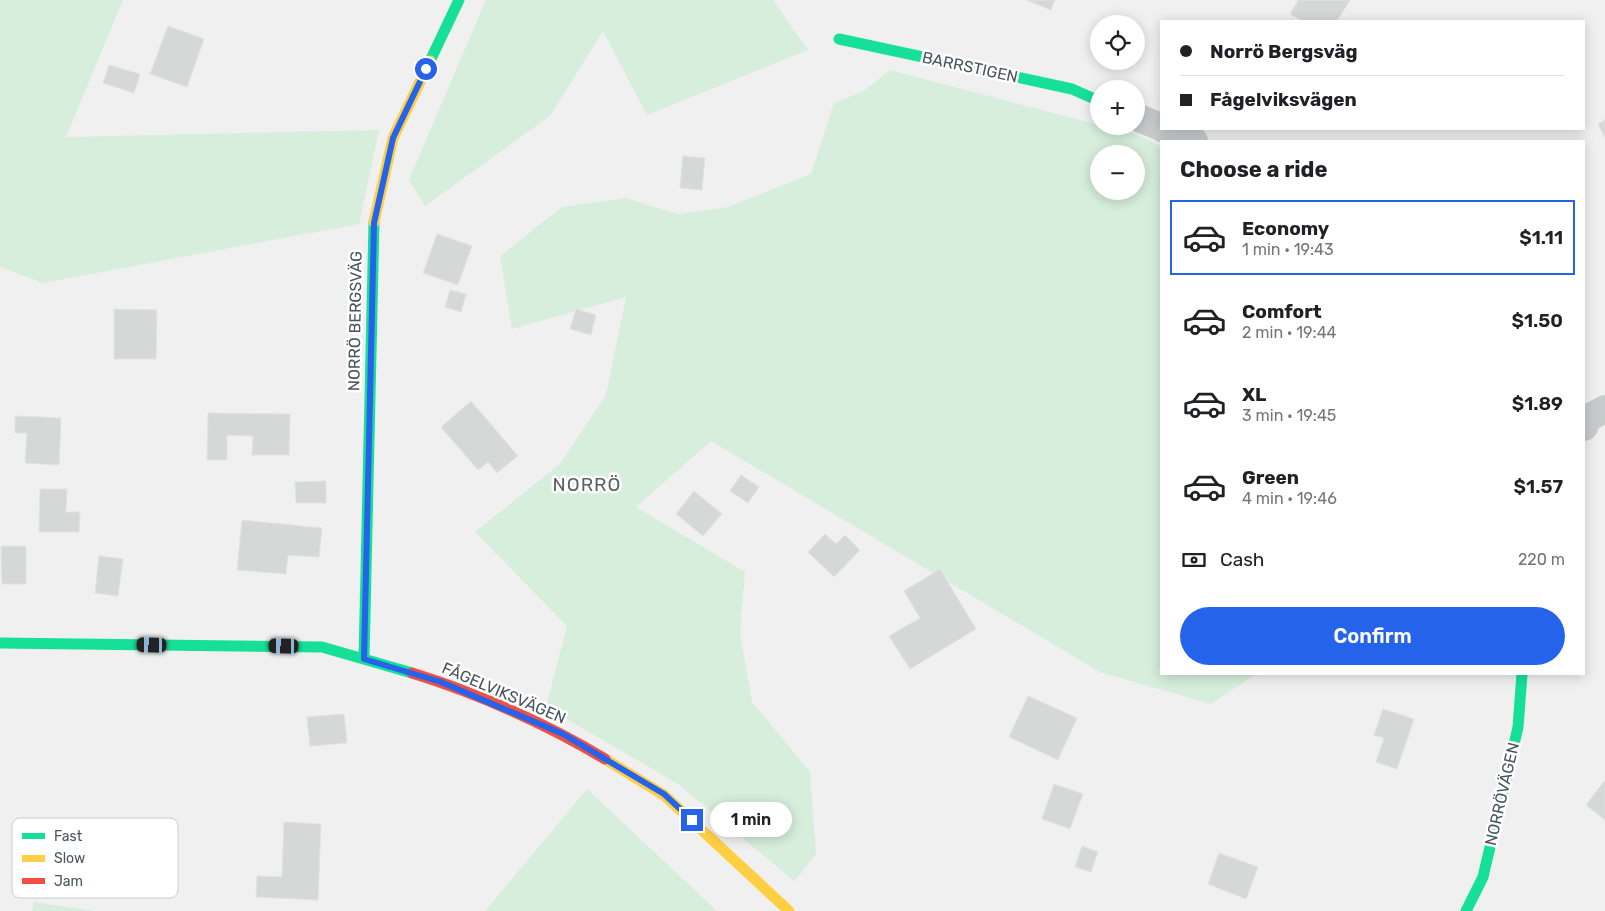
<!DOCTYPE html>
<html lang="en">
<head>
<meta charset="utf-8">
<style>
  :root { --surface:#fff; --page:#f6f6f6; --text:#202124; --muted:#757577; --line:#e0e0e0; --accent:#2563eb }
  body { margin:0; font-family:Rubik,sans-serif; background:var(--page); color:var(--text); height:100vh; display:flex; flex-direction:column; font-size:19px; white-space:nowrap }
  * { box-sizing:border-box; margin:0 }
  p { font-size:16px; color:var(--muted) }
  .icon { flex:none; width:28px; height:28px; fill:none; stroke:currentColor; stroke-width:2; stroke-linecap:round; stroke-linejoin:round }
  .map { position:relative; flex:1; overflow:hidden }
  .sheet { position:absolute; left:1160px; top:140px; width:425px; height:535px; display:flex; flex-direction:column; background:var(--surface); border-radius:0px; box-shadow:0 2px 12px #0003 }
  .sheet>* { flex:none }
  .hud { position:absolute; left:1160px; top:20px; width:425px; height:110px; border-radius:0px; box-shadow:0 2px 12px #0003; display:grid; align-content:center; height:110px; padding:0 20px; background:var(--surface) }
  .controls { position:absolute; left:1090px; top:15px; display:grid; gap:10px }
  .controls a { display:grid; place-items:center; width:55px; height:55px; border-radius:50%; background:var(--surface); box-shadow:0 2px 12px #0003; font-size:25px }
  .end { position:absolute; width:22px; height:22px; margin:-11px; border:6px solid #2563eb; background:#fff; box-shadow:0 0 0 2px #fff }
  .from { border-radius:50% }
  .bubble { position:absolute; height:35px; border-radius:18px; background:var(--surface); box-shadow:0 2px 12px #0003; font-size:16px; font-weight:600; line-height:35px; text-align:center }
  .car { position:absolute; width:15px; height:30px; margin:-15px -8px; border-radius:6px; box-shadow:0 0 4px 1px #0007; background:linear-gradient(#222 24%,#8ab4d8 0 40%,#222 0 76%,#8ab4d8 0 86%,#222 0) }
  .hud b { display:flex; align-items:center; gap:18px; height:48px; font-size:19px }
  .hud b+b { border-top:1px solid var(--line) }
  .hud i { width:12px; height:12px; background:var(--text) }
  ul { padding:0; list-style:none }
  li { display:flex; align-items:center; gap:15px; height:75px; margin:0 10px 8px; padding:0 10px; border:2px solid transparent; border-radius:0px }
  li div { flex:1 }
  li b { display:block; font-size:19px }
  li em { font-style:normal; font-weight:600 }
  li.on { border-color:var(--accent) }
  li>.icon { width:45px; height:45px; stroke-width:1.5 }
  h2 { padding:0 20px; font-size:22px; line-height:60px }
  .pay { display:flex; align-items:center; gap:12px; height:55px; padding:0 20px; font-size:19px }
  .pay p { margin-inline-start:auto }
  .primary-button { display:flex; gap:10px; margin-top:auto; padding:10px 20px }
  .primary-button a { flex:1; height:58px; border-radius:30px; background:var(--accent); color:#fff; font-size:20px; font-weight:600; line-height:58px; text-align:center }
  .map>svg:first-child { display:block }
  .green { fill:#d6eedb; fill-rule:evenodd }
  .building { fill:#d6d8d8; stroke:#e1e2e3 }
  .lines { fill:none; stroke-linecap:round; stroke-linejoin:round }
  .street { stroke:#c7cbcc; stroke-width:28 }
  .fast { stroke:#16e098; stroke-width:11 }
  .slow { stroke:#ffcf43; stroke-width:11 }
  .jam { stroke:#f24e42; stroke-width:11 }
  .route { stroke:#2563eb; stroke-width:6 }
  .labels { text-anchor:middle; dominant-baseline:central; stroke-width:5; stroke-linejoin:round; paint-order:stroke }
  .street-label { font-size:16px; fill:#48555c; stroke:#fff }
  .quarter-label { font-size:19px; letter-spacing:1px; fill:#5c6164; stroke:#fff }
  .key { fill:#fff; stroke:#c8ccce; stroke-width:1 }
  .key-label { font-size:14px; fill:#48555c }
</style>
</head>
<body>
<div class="map">
<svg width="1605" height="911" viewBox="0 0 1605 911">
  <rect width="100%" height="100%" fill="#f0f0f0"/>
  <!-- green -->
  <path class="green" d="M0,0H123L66,137L379,130L359,224L43,283L0,267Z
    M486,0H773L808,50L647,115L603,31L550,116L425,206L409,180Z
    M890,70L1099,125V126L1135,134L1161,146V674H1256L1211,704L1100,672L711,441L636,507L745,572L740,633L752,702L810,772L816,854L794,881L678,784L546,707L567,626L475,532L560,464L606,395L626,297L512,329L500,256L562,207L626,198L678,214L728,207L811,174L834,103L862,92ZM1099,154H1136V191H1099Z
    M587,789L717,911H485Z
    M34,902L94,911H32Z"/>
  <!-- building -->
  <path class="building" d="M1026,0H1055L1051,10Z
    M1296,0H1350L1337,21H1303L1290,14L1298,1Z
    M168,26L204,39L187,87L150,74Z
    M109,65L140,74L134,93L103,83Z
    M1605,120V138L1598,124Z
    M683,156L705,158L702,190L680,188Z
    M437,234L472,246L458,285L423,273Z
    M450,290L466,294L461,312L445,307Z
    M114,309L157,310L156,359H114Z
    M576,309L596,315L591,335L570,329Z
    M471,401L518,456L497,473L488,462L478,470L441,427Z
    M208,413L290,414L289,455H252L253,436L227,435V460H207Z
    M15,416L61,418L59,465L25,463L27,433H15Z
    M741,475L759,487L748,503L730,491Z
    M326,481V503H296L295,482Z
    M40,489H67L66,512H80L79,532H39Z
    M694,491L722,514L703,536L676,514Z
    M242,520L322,528L319,557L288,555L286,574L237,570Z
    M825,534L836,544L845,535L860,550L834,577L808,552Z
    M1,546H26V584H2Z
    M99,556L123,559L118,596L95,593Z
    M940,569L976,629L910,669L889,636L920,618L904,591Z
    M1028,696L1077,718L1058,760L1009,737Z
    M1383,709L1414,719L1397,769L1376,762L1384,738L1374,735Z
    M344,714L347,743L310,746L307,717Z
    M1605,780V820L1586,805Z
    M1054,784L1083,794L1070,829L1042,819Z
    M284,822L321,824L318,900L256,897L257,876L282,877Z
    M1082,846L1098,852L1091,872L1075,867Z
    M1219,853L1258,867L1246,899L1208,884Z"/>
  <g class="lines">
    <!-- street -->
    <path class="street" d="M1136,117L1161,127
      M1164,129L1194,141
      M1584,427L1588,418L1605,409"/>
    <!-- fast -->
    <path class="fast" d="M839,39L1072,89L1099,101
      M430,61L459,0
      M0,643L322,647L412,673
      M364,659L374,222
      M1466,911L1483,877L1518,727L1522,674"/>
    <!-- slow -->
    <path class="slow" d="M374,222L393,138L430,61
      M605,759L664,795L789,911"/>
    <!-- jam -->
    <path class="jam" d="M412,673C477,693 547,724 605,759"/>
  </g>
  <g class="lines">
    <!-- route -->
    <path class="route" d="M426,69L393,138L374,223L364,659L441,682L563,734L664,794L692,820"/>
  </g>
  <g class="labels">
    <!-- street labels -->
    <g class="street-label">
      <text transform="translate(970 67) rotate(12)">BARRSTIGEN</text>
      <text transform="translate(355 321) rotate(-89)">NORRÖ BERGSVÄG</text>
      <text transform="translate(504 693) rotate(23)">FÅGELVIKSVÄGEN</text>
      <text transform="translate(1502 794) rotate(-77)">NORRÖVÄGEN</text>
    </g>
    <!-- quarter labels -->
    <g class="quarter-label">
      <text x="587" y="484">NORRÖ</text>
    </g>
  </g>
  <!-- legend -->
  <rect x="12" y="818" width="166" height="80" rx="8" class="key"/>
  <rect x="22" y="833" width="23" height="6" fill="#16e098"/>
  <rect x="22" y="855" width="23" height="7" fill="#ffcf43"/>
  <rect x="22" y="878" width="23" height="6" fill="#f24e42"/>
  <g class="key-label">
    <text x="54" y="841">Fast</text>
    <text x="54" y="863">Slow</text>
    <text x="54" y="886">Jam</text>
  </g>
</svg>
<div class="controls">
<a><svg class="icon" aria-label="locate" viewBox="0 0 24 24"><circle cx="12" cy="12" r="6"/><path d="M12 2v4M12 18v4M2 12h4M18 12h4"/></svg></a>
<a>+</a>
<a>−</a>
</div>
<i class="end from" style="left:426px;top:69px"></i>
<i class="end" style="left:692px;top:820px"></i>
<div class="bubble" style="left:710px;top:802px;width:82px">1 min</div>
<i class="car" style="left:152px;top:645px;rotate:271deg"></i>
<i class="car" style="left:284px;top:646px;rotate:271deg"></i>
<div class="hud">
<b><i class="from"></i>Norrö Bergsväg</b>
<b><i></i>Fågelviksvägen</b>
</div>
<section class="sheet">
<h2>Choose a ride</h2>
<ul>
<li class="on"><svg class="icon" aria-label="car" viewBox="0 0 24 24"><path d="M5 17H2v-5l4-1 3-4h7l3 4 3 1v5h-3M9 17h6M6 11h13"/><circle cx="7" cy="17" r="2"/><circle cx="17" cy="17" r="2"/></svg><div><b>Economy</b><p>1 min · 19:43</p></div><em>$1.11</em></li>
<li><svg class="icon" aria-label="car" viewBox="0 0 24 24"><path d="M5 17H2v-5l4-1 3-4h7l3 4 3 1v5h-3M9 17h6M6 11h13"/><circle cx="7" cy="17" r="2"/><circle cx="17" cy="17" r="2"/></svg><div><b>Comfort</b><p>2 min · 19:44</p></div><em>$1.50</em></li>
<li><svg class="icon" aria-label="car" viewBox="0 0 24 24"><path d="M5 17H2v-5l4-1 3-4h7l3 4 3 1v5h-3M9 17h6M6 11h13"/><circle cx="7" cy="17" r="2"/><circle cx="17" cy="17" r="2"/></svg><div><b>XL</b><p>3 min · 19:45</p></div><em>$1.89</em></li>
<li><svg class="icon" aria-label="car" viewBox="0 0 24 24"><path d="M5 17H2v-5l4-1 3-4h7l3 4 3 1v5h-3M9 17h6M6 11h13"/><circle cx="7" cy="17" r="2"/><circle cx="17" cy="17" r="2"/></svg><div><b>Green</b><p>4 min · 19:46</p></div><em>$1.57</em></li>
</ul>
<div class="pay"><svg class="icon" aria-label="cash" viewBox="0 0 24 24"><path d="M3 7h18v10H3z"/><circle cx="12" cy="12" r="2"/></svg>Cash<p>220 m</p></div>
<div class="primary-button"><a>Confirm</a></div>
</section>
</div>
</body>
</html>
